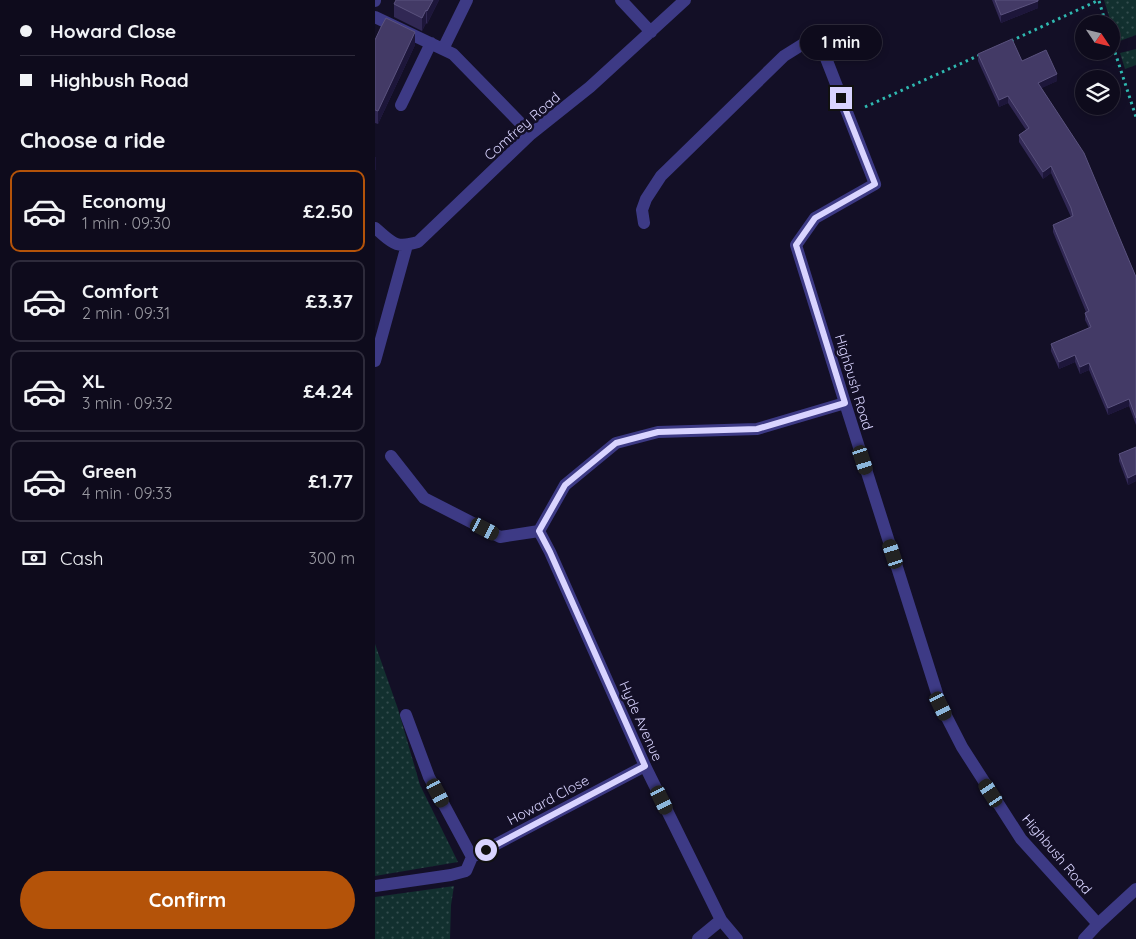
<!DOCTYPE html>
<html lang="en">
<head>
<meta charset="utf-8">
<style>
  :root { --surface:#0e0b1c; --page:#1c1929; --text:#f1f3f6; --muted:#9b9ba3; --line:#2e2b3b; --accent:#b45309 }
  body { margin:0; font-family:Quicksand,sans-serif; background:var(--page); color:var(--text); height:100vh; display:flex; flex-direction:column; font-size:19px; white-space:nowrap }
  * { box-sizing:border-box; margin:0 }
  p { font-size:16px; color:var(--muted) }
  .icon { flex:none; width:28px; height:28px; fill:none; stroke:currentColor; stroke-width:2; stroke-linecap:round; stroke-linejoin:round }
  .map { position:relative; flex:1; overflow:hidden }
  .drawer { display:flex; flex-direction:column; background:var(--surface); width:375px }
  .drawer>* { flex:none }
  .hud { display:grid; align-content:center; height:110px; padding:0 20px; background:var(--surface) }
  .needle { width:32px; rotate:125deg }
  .fabs { position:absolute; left:700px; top:15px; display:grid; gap:10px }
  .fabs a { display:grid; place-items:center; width:45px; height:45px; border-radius:50%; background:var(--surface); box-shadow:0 2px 8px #0003,0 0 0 1px var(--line); font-size:25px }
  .end { position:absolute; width:22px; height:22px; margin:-11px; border:6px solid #d9d4ff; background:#111; box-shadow:0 0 0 2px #111 }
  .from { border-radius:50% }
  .bubble { position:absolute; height:35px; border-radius:18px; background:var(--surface); box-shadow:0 2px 8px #0003,0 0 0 1px var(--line); font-size:16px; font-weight:800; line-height:35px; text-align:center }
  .car { position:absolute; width:15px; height:30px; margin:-15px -8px; border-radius:6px; box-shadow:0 0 4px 1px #0007; background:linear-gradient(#222 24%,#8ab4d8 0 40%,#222 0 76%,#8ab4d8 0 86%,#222 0) }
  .hud b { display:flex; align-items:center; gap:18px; height:48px; font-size:19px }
  .hud b+b { border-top:1px solid var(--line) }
  .hud i { width:12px; height:12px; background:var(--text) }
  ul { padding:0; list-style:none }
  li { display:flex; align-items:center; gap:15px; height:82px; margin:0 10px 8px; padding:0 10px; border:2px solid var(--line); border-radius:10px }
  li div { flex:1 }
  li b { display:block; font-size:19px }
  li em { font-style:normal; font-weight:800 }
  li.selected { border-color:var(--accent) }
  li>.icon { width:45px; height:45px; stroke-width:1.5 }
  h2 { padding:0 20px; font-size:22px; line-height:60px }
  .pay { display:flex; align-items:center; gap:12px; height:55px; padding:0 20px; font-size:19px }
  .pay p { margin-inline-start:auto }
  .action { display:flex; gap:10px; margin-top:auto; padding:10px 20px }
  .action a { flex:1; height:58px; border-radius:30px; background:var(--accent); color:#fff; font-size:20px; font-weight:800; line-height:58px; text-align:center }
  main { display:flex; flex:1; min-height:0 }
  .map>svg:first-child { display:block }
  .grass { fill:url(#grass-dots) }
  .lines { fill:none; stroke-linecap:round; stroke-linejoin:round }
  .path { stroke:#2fb8b0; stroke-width:3; stroke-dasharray:2.5 4; stroke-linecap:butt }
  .minor { stroke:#3d3a85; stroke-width:12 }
  .wall { fill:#312854 }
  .shaded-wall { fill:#1d163a }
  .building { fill:#433a66; stroke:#5a527e }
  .route { stroke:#d9d4ff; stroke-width:6 }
  .labels { text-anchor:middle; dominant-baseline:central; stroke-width:5; stroke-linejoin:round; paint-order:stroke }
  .street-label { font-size:14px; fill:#d9d4ff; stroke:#130f26 }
</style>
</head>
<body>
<main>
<section class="drawer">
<div class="hud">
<b><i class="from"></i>Howard Close</b>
<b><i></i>Highbush Road</b>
</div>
<h2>Choose a ride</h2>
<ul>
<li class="selected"><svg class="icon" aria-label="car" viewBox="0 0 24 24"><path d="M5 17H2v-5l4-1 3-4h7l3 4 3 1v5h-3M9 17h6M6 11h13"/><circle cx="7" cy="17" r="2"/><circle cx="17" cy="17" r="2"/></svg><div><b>Economy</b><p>1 min · 09:30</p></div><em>£2.50</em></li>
<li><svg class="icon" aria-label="car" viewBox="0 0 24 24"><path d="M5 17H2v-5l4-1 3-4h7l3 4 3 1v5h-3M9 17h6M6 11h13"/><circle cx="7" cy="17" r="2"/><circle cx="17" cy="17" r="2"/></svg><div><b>Comfort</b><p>2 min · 09:31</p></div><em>£3.37</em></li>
<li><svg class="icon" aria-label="car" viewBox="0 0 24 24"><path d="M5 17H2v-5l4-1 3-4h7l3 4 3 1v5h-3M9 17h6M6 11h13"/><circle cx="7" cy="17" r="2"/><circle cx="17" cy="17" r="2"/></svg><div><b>XL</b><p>3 min · 09:32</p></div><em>£4.24</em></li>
<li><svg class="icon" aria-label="car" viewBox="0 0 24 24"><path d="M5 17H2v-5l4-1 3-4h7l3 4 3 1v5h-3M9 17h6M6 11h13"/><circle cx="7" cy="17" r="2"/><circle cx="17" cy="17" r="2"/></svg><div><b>Green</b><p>4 min · 09:33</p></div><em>£1.77</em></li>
</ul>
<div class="pay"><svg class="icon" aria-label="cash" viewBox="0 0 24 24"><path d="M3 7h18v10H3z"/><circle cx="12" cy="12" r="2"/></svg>Cash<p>300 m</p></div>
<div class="action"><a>Confirm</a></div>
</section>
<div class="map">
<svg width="761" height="939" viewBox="0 0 761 939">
  <defs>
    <pattern id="grass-dots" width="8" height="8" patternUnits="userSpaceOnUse" patternTransform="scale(1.25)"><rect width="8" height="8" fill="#12302f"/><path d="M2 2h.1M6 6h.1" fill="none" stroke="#344d4e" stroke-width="1.8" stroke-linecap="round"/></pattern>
  </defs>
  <rect width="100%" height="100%" fill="#130f26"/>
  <!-- grass -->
  <path class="grass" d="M729,0H761V35L742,42Z
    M761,49V65L750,69L745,53Z
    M0,644L23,709L45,785L83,862L0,876Z
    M79,886L76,905L75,939H0V897Z"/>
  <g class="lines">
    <!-- path -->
    <path class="path" d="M724,1L731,24
      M736,40L761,117
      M636,41L724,0
      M490,107L607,54"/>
    <!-- minor -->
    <path class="minor" d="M246,0L276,32
      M0,1V0
      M0,17L78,54L156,134
      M68,49L92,0
      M26,105L56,43
      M269,223L267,210L271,199L286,176L409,56L433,41L447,48L500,184L440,218L421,245L470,403L566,706L587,747L646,839L723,924
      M0,228C17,242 19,249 43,242L156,134L215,87L310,0
      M0,361L32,245
      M16,456L49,498L125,537L164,531L175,552L270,766L346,920L362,939
      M164,531L190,485L241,443L283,432L382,429L470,403
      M31,715L54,777L97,857L270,766
      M0,886L76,875L91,871L97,857
      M323,939L346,920
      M709,939L723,924L761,889"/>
  </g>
  <!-- wall -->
  <path class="wall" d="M21,0H64L52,24L51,23L47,31L19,17V4Z
    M617,0H663V8L626,23Z
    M0,40L40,45L3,124L0,123Z
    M603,54L647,61L682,81L666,88L761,277V425L754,406L733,415L714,370L705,374L700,362L684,369L676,351V344L714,328L710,320V313L711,312L678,232V225L696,217L676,173L668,179L644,142V135L651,130L633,103L624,107L603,61Z
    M761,447V481L753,485L744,461V454Z"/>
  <!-- shaded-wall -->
  <path class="shaded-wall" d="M58,0H64L52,24V11Z
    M663,1V8L626,23V15Z
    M51,10V23L47,31V18Z
    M40,32V45L3,124V111Z
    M682,74V81L663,90V83Z
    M633,96V103L624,107V100Z
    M0,157H1V170H0Z
    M676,166V173L668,179V172Z
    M700,355V362L684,369V362Z
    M714,363V370L705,374V367Z
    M754,399V406L733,415V408Z
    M761,474V481L753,485V478Z"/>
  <!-- building -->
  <path class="building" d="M21,0H58L52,11L51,10L47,18L19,4Z
    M620,0H663V1L626,15Z
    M11,18L40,32L3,111L0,110V40L6,27Z
    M637,39L647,61L671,50L682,74L663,83L709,153L761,277V418L754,399L733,408L714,363L705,367L700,355L684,362L676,344L716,327L710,313L714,311L678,225L698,216L696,208L676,166L668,172L644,135L654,128L633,96L624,100L603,54Z
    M761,447V474L753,478L744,454Z"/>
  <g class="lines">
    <!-- route -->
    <path class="route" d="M111,850L270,766L175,552L164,531L190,485L241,443L283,432L382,429L470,403L421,245L440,218L500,184L466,98"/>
  </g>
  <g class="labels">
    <!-- street labels -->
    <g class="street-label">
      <text transform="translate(147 126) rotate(-41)">Comfrey Road</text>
      <text transform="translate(479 382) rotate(73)">Highbush Road</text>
      <text transform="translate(266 721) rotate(66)">Hyde Avenue</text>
      <text transform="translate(173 800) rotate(-28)">Howard Close</text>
      <text transform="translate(682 854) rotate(50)">Highbush Road</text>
    </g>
  </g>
</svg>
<div class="fabs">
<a><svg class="needle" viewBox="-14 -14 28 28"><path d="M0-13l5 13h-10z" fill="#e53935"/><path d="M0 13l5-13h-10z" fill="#9b9ba3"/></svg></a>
<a><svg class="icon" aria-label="layers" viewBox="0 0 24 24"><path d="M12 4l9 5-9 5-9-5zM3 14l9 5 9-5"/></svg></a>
</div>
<i class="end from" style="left:111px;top:850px"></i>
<i class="end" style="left:466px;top:98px"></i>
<div class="bubble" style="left:425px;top:25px;width:82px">1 min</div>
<i class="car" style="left:488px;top:460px;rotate:162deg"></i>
<i class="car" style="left:110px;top:529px;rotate:117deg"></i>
<i class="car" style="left:518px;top:554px;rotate:342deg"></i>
<i class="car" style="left:566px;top:706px;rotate:154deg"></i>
<i class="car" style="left:63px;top:793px;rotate:152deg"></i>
<i class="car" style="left:616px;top:793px;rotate:327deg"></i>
<i class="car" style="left:287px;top:800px;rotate:154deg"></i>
</div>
</main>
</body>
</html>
